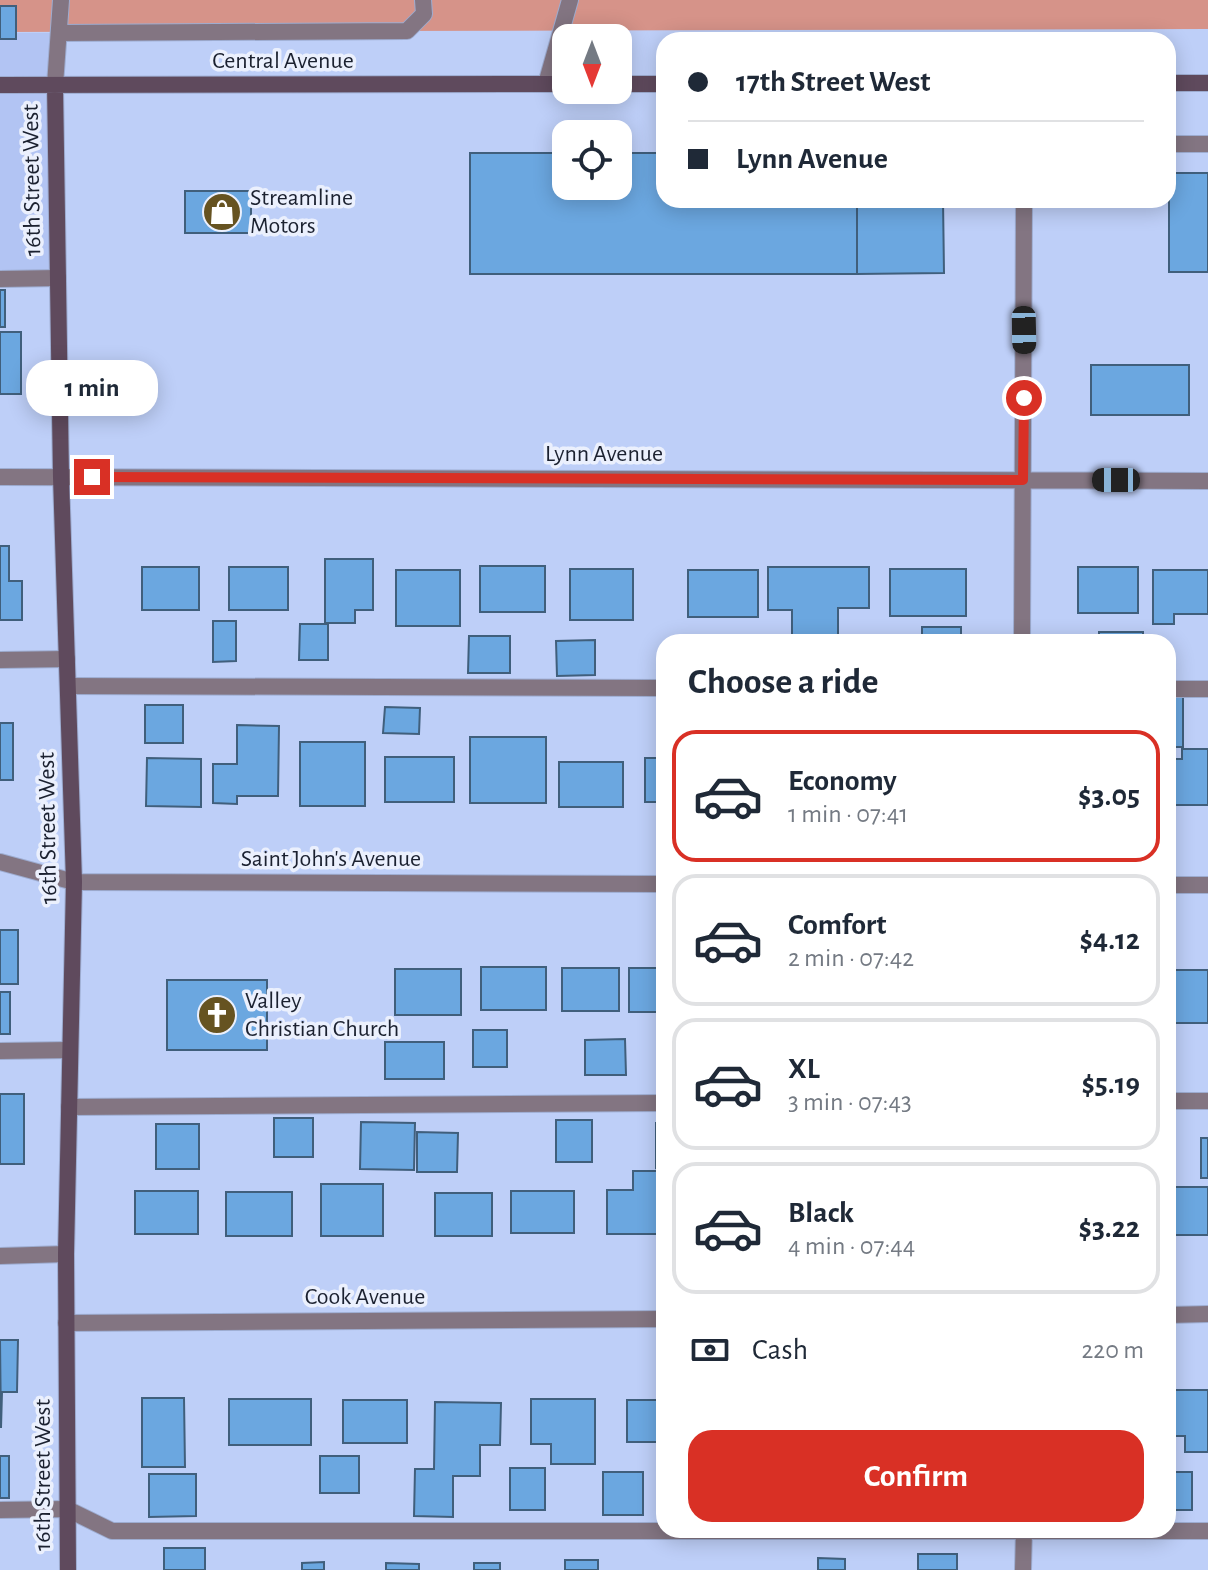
<!DOCTYPE html>
<html lang="en">
<head>
<meta charset="utf-8">
<style>
  :root { --surface:#fff; --page:#f6f6f7; --text:#1f2937; --muted:#747a83; --line:#e0e1e3; --accent:#d93025 }
  body { margin:0; font-family:"Alegreya Sans",sans-serif; background:var(--page); color:var(--text); height:100vh; display:flex; flex-direction:column; font-size:30px; white-space:nowrap }
  * { box-sizing:border-box; margin:0 }
  p { font-size:26px; color:var(--muted) }
  .icon { flex:none; width:44px; height:44px; fill:none; stroke:currentColor; stroke-width:2; stroke-linecap:round; stroke-linejoin:round }
  .map { position:relative; flex:1; overflow:hidden }
  .panel { position:absolute; left:656px; top:634px; width:520px; height:904px; display:flex; flex-direction:column; background:var(--surface); border-radius:24px; box-shadow:0 4px 20px #0003 }
  .panel>* { flex:none }
  .banner { position:absolute; left:656px; top:32px; width:520px; height:176px; border-radius:24px; box-shadow:0 4px 20px #0003; display:grid; align-content:center; height:176px; padding:0 32px; background:var(--surface) }
  .needle { width:52px; rotate:180deg }
  .buttons { position:absolute; left:552px; top:24px; display:grid; gap:16px }
  .buttons a { display:grid; place-items:center; width:80px; height:80px; border-radius:16px; background:var(--surface); box-shadow:0 4px 20px #0003; font-size:40px }
  .end { position:absolute; width:36px; height:36px; margin:-18px; border:10px solid #d93025; background:#fff; box-shadow:0 0 0 4px #fff }
  .from { border-radius:50% }
  .bubble { position:absolute; height:56px; border-radius:24px; background:var(--surface); box-shadow:0 4px 20px #0003; font-size:26px; font-weight:700; line-height:56px; text-align:center }
  .car { position:absolute; width:24px; height:48px; margin:-24px -12px; border-radius:10px; box-shadow:0 0 6px 2px #0007; background:linear-gradient(#222 24%,#8ab4d8 0 40%,#222 0 76%,#8ab4d8 0 86%,#222 0) }
  .banner b { display:flex; align-items:center; gap:28px; height:76px; font-size:30px }
  .banner b+b { border-top:2px solid var(--line) }
  .banner i { width:20px; height:20px; background:var(--text) }
  ul { padding:0; list-style:none }
  li { display:flex; align-items:center; gap:24px; height:132px; margin:0 16px 12px; padding:0 16px; border:4px solid var(--line); border-radius:24px }
  li div { flex:1 }
  li b { display:block; font-size:30px }
  li em { font-style:normal; font-weight:700 }
  li.current { border-color:var(--accent) }
  li>.icon { width:72px; height:72px; stroke-width:1.5 }
  h2 { padding:0 32px; font-size:36px; line-height:96px }
  .pay { display:flex; align-items:center; gap:20px; height:88px; padding:0 32px; font-size:30px }
  .pay p { margin-inline-start:auto }
  .cta { display:flex; gap:16px; margin-top:auto; padding:16px 32px }
  .cta a { flex:1; height:92px; border-radius:24px; background:var(--accent); color:#fff; font-size:32px; font-weight:700; line-height:92px; text-align:center }
  .map>svg:first-child { display:block }
  .built { fill:#b2c4f3 }
  .green { fill:#d69389 }
  .building { fill:#6ba7e0; stroke:#405f7c; stroke-width:2 }
  .lines { fill:none; stroke-linecap:round; stroke-linejoin:round }
  .lane-casing { stroke:#9dacd0; stroke-width:18 }
  .street-casing { stroke:#9dacd0; stroke-width:18 }
  .secondary-casing { stroke:#9dacd0; stroke-width:18 }
  .lane { stroke:#837582; stroke-width:16 }
  .street { stroke:#837582; stroke-width:16 }
  .secondary { stroke:#5f4a5d; stroke-width:16 }
  .route { stroke:#d93025; stroke-width:10 }
  .labels { text-anchor:middle; dominant-baseline:central; stroke-width:7; stroke-linejoin:round; paint-order:stroke }
  .street-label { font-size:24px; fill:#1b2130; stroke:#ebf0fd }
  .poi-label { font-size:24px; fill:#1b2130; stroke:#ebf0fd; text-anchor:start }
</style>
</head>
<body>
<div class="map">
<svg width="1208" height="1570" viewBox="0 0 1208 1570">
  <rect width="100%" height="100%" fill="#becff8"/>
  <!-- built -->
  <path class="built" d="M0,33H59L58,278L0,279Z"/>
  <!-- green -->
  <path class="green" d="M0,0H1208V29L0,32Z"/>
  <!-- building -->
  <path class="building" d="M0,6H16V39H0Z
    M470,153H566V186H618V153H664V200H857V274H470Z
    M1169,173H1208V272H1169Z
    M185,191H251V233H185Z
    M857,200H943L944,273L857,274Z
    M0,290H5V327H0Z
    M0,332H21V394H0Z
    M1091,365H1189V415H1091Z
    M0,546H9V581H22V620H0Z
    M325,559H373V610H355V623H325Z
    M480,566H545V612H480Z
    M142,567H199V610H142Z
    M229,567H288V610H229Z
    M768,567H869V608H838V635H792V610H768Z
    M1078,567H1138V613H1078Z
    M570,569H633V620H570Z
    M890,569H966V616H890Z
    M396,570H460V626H396Z
    M688,570H758V617H688Z
    M1153,570H1208V614H1174V624H1153Z
    M213,621H236V661L213,662Z
    M300,624H328V660H299Z
    M922,627H961V642H922Z
    M1099,632H1143V642H1099Z
    M469,636H510V673H468Z
    M595,640V675L557,676L556,641Z
    M1168,697H1183V747H1168Z
    M145,705H183V743H145Z
    M385,707L420,708L419,734L383,733Z
    M0,723H13V780H0Z
    M237,725L279,726L278,796H237V804L213,803V764H237Z
    M470,737H546V803H470Z
    M300,742H365V806H300Z
    M1182,749H1208V805H1168V759H1182Z
    M385,757H454V802H385Z
    M147,758L201,759V807L146,806Z
    M645,758H664V802H645Z
    M559,762H623V807H559Z
    M0,930H18V984H0Z
    M481,967H546V1010H481Z
    M562,968H619V1011H562Z
    M629,968H664V1012H629Z
    M395,969H461V1015H395Z
    M1168,970H1208V1023H1168Z
    M167,980H267V1050H167Z
    M0,992H10V1034H0Z
    M473,1030H507V1067H473Z
    M625,1039L626,1075H585V1040Z
    M385,1042H444V1079H385Z
    M0,1094H24V1164H0Z
    M274,1118H313V1157H274Z
    M556,1120H592V1162H556Z
    M361,1122L415,1123L414,1170L360,1169Z
    M656,1123H664V1167L656,1168Z
    M156,1124H199V1169H156Z
    M417,1132L458,1133L457,1172H417Z
    M1201,1138H1208V1178H1201Z
    M633,1171H664V1234H607V1190H633Z
    M321,1184H383V1236H321Z
    M1168,1187H1208V1235H1168Z
    M135,1191H198V1234H135Z
    M511,1191H574V1233H511Z
    M226,1192H292V1236H226Z
    M435,1193H492V1236H435Z
    M0,1340H18L17,1392H2L1,1428Z
    M1168,1390H1208V1452H1185V1436H1168Z
    M142,1398H184L185,1467H142Z
    M229,1399H311V1445H229Z
    M531,1399H595V1464H551V1444H531Z
    M343,1400H407V1443H343Z
    M627,1400H664V1442H627Z
    M435,1402L501,1403L500,1445H480V1476H453V1517L414,1516L415,1469H434Z
    M0,1456H9V1498H0Z
    M320,1456H359V1493H320Z
    M510,1468H545V1510H510Z
    M603,1472H643V1515H603Z
    M1168,1472H1192V1510H1168Z
    M149,1474H196V1516L149,1517Z
    M164,1548H205V1570H164Z
    M918,1554H957V1570H918Z
    M818,1558L845,1559V1570H818Z
    M565,1560H598V1570H565Z
    M324,1562V1570H302V1563Z
    M386,1563L419,1564V1570H386Z
    M474,1563H500V1570H474Z"/>
  <g class="lines">
    <!-- lane casing -->
    <g class="lane-casing">
      <path id="lane" d="M59,33L407,31L424,14L423,0
        M546,84L570,0
        M55,85L61,0
        M1168,144H1208
        M0,279L58,278
        M0,660L67,659
        M68,686L664,688
        M1168,689H1208
        M0,1051L70,1050
        M1168,1101H1208
        M69,1107L664,1103
        M0,1510L67,1509L112,1531H1208"/>
    </g>
    <!-- street casing -->
    <g class="street-casing">
      <path id="street" d="M0,477L1208,481
        M1022,642L1024,200
        M0,862L74,882L664,884
        M1168,885H1208
        M0,1256L66,1254
        M1168,1315L1208,1314
        M66,1323L664,1319
        M1023,1570L1024,1530"/>
    </g>
    <!-- secondary casing -->
    <g class="secondary-casing">
      <path id="secondary" d="M1168,83H1208
        M618,84H664
        M0,85L566,84
        M55,85L61,477L74,882L66,1254L68,1570"/>
    </g>
    <!-- lane -->
    <use href="#lane" class="lane"/>
    <!-- street -->
    <use href="#street" class="street"/>
    <!-- secondary -->
    <use href="#secondary" class="secondary"/>
  </g>
  <g class="lines">
    <!-- route -->
    <path class="route" d="M92,477L1023,480L1024,398"/>
  </g>
  <!-- icons -->
  <defs>
    <g id="shop-disc" transform="scale(2)"><circle r="9.5" fill="#665321" stroke="#ebf0fd"/><path d="M-5-2.5h2.3a2.7 3.5 0 0 1 5.4 0H5L5.5 6h-11ZM-1.5-2.5h3a1.5 2.3 0 0 0-3 0Z" fill="#fff"/></g>
    <g id="church-disc" transform="scale(2)"><circle r="9.5" fill="#665321" stroke="#ebf0fd"/><path d="M-1.2-6h2.4v3.5h3.3v2.4h-3.3V6h-2.4V-.1h-3.3v-2.4h3.3Z" fill="#fff"/></g>
  </defs>
  <g fill-rule="evenodd">
    <use href="#shop-disc" x="222" y="212"/>
    <use href="#church-disc" x="217" y="1015"/>
  </g>
  <g class="labels">
    <!-- street labels -->
    <g class="street-label">
      <text x="283" y="61">Central Avenue</text>
      <text transform="translate(32 180) rotate(-91)">16th Street West</text>
      <text x="604" y="454">Lynn Avenue</text>
      <text transform="translate(48 828) rotate(-91)">16th Street West</text>
      <text x="331" y="859">Saint John's Avenue</text>
      <text x="365" y="1297">Cook Avenue</text>
      <text transform="translate(43 1475) rotate(-90)">16th Street West</text>
    </g>
    <!-- poi labels -->
    <g class="poi-label">
      <text x="250" y="198">Streamline<tspan x="250" dy="28">Motors</tspan></text>
      <text x="245" y="1001">Valley<tspan x="245" dy="28">Christian Church</tspan></text>
    </g>
  </g>
</svg>
<div class="buttons">
<a><svg class="needle" viewBox="-14 -14 28 28"><path d="M0-13l5 13h-10z" fill="#e53935"/><path d="M0 13l5-13h-10z" fill="#747a83"/></svg></a>
<a><svg class="icon" aria-label="locate" viewBox="0 0 24 24"><circle cx="12" cy="12" r="6"/><path d="M12 2v4M12 18v4M2 12h4M18 12h4"/></svg></a>
</div>
<i class="end from" style="left:1024px;top:398px"></i>
<i class="end" style="left:92px;top:477px"></i>
<div class="bubble" style="left:26px;top:360px;width:132px">1 min</div>
<i class="car" style="left:1024px;top:330px;rotate:179deg"></i>
<i class="car" style="left:1116px;top:480px;rotate:270deg"></i>
<div class="banner">
<b><i class="from"></i>17th Street West</b>
<b><i></i>Lynn Avenue</b>
</div>
<section class="panel">
<h2>Choose a ride</h2>
<ul>
<li class="current"><svg class="icon" aria-label="car" viewBox="0 0 24 24"><path d="M5 17H2v-5l4-1 3-4h7l3 4 3 1v5h-3M9 17h6M6 11h13"/><circle cx="7" cy="17" r="2"/><circle cx="17" cy="17" r="2"/></svg><div><b>Economy</b><p>1 min · 07:41</p></div><em>$3.05</em></li>
<li><svg class="icon" aria-label="car" viewBox="0 0 24 24"><path d="M5 17H2v-5l4-1 3-4h7l3 4 3 1v5h-3M9 17h6M6 11h13"/><circle cx="7" cy="17" r="2"/><circle cx="17" cy="17" r="2"/></svg><div><b>Comfort</b><p>2 min · 07:42</p></div><em>$4.12</em></li>
<li><svg class="icon" aria-label="car" viewBox="0 0 24 24"><path d="M5 17H2v-5l4-1 3-4h7l3 4 3 1v5h-3M9 17h6M6 11h13"/><circle cx="7" cy="17" r="2"/><circle cx="17" cy="17" r="2"/></svg><div><b>XL</b><p>3 min · 07:43</p></div><em>$5.19</em></li>
<li><svg class="icon" aria-label="car" viewBox="0 0 24 24"><path d="M5 17H2v-5l4-1 3-4h7l3 4 3 1v5h-3M9 17h6M6 11h13"/><circle cx="7" cy="17" r="2"/><circle cx="17" cy="17" r="2"/></svg><div><b>Black</b><p>4 min · 07:44</p></div><em>$3.22</em></li>
</ul>
<div class="pay"><svg class="icon" aria-label="cash" viewBox="0 0 24 24"><path d="M3 7h18v10H3z"/><circle cx="12" cy="12" r="2"/></svg>Cash<p>220 m</p></div>
<div class="cta"><a>Confirm</a></div>
</section>
</div>
</body>
</html>
